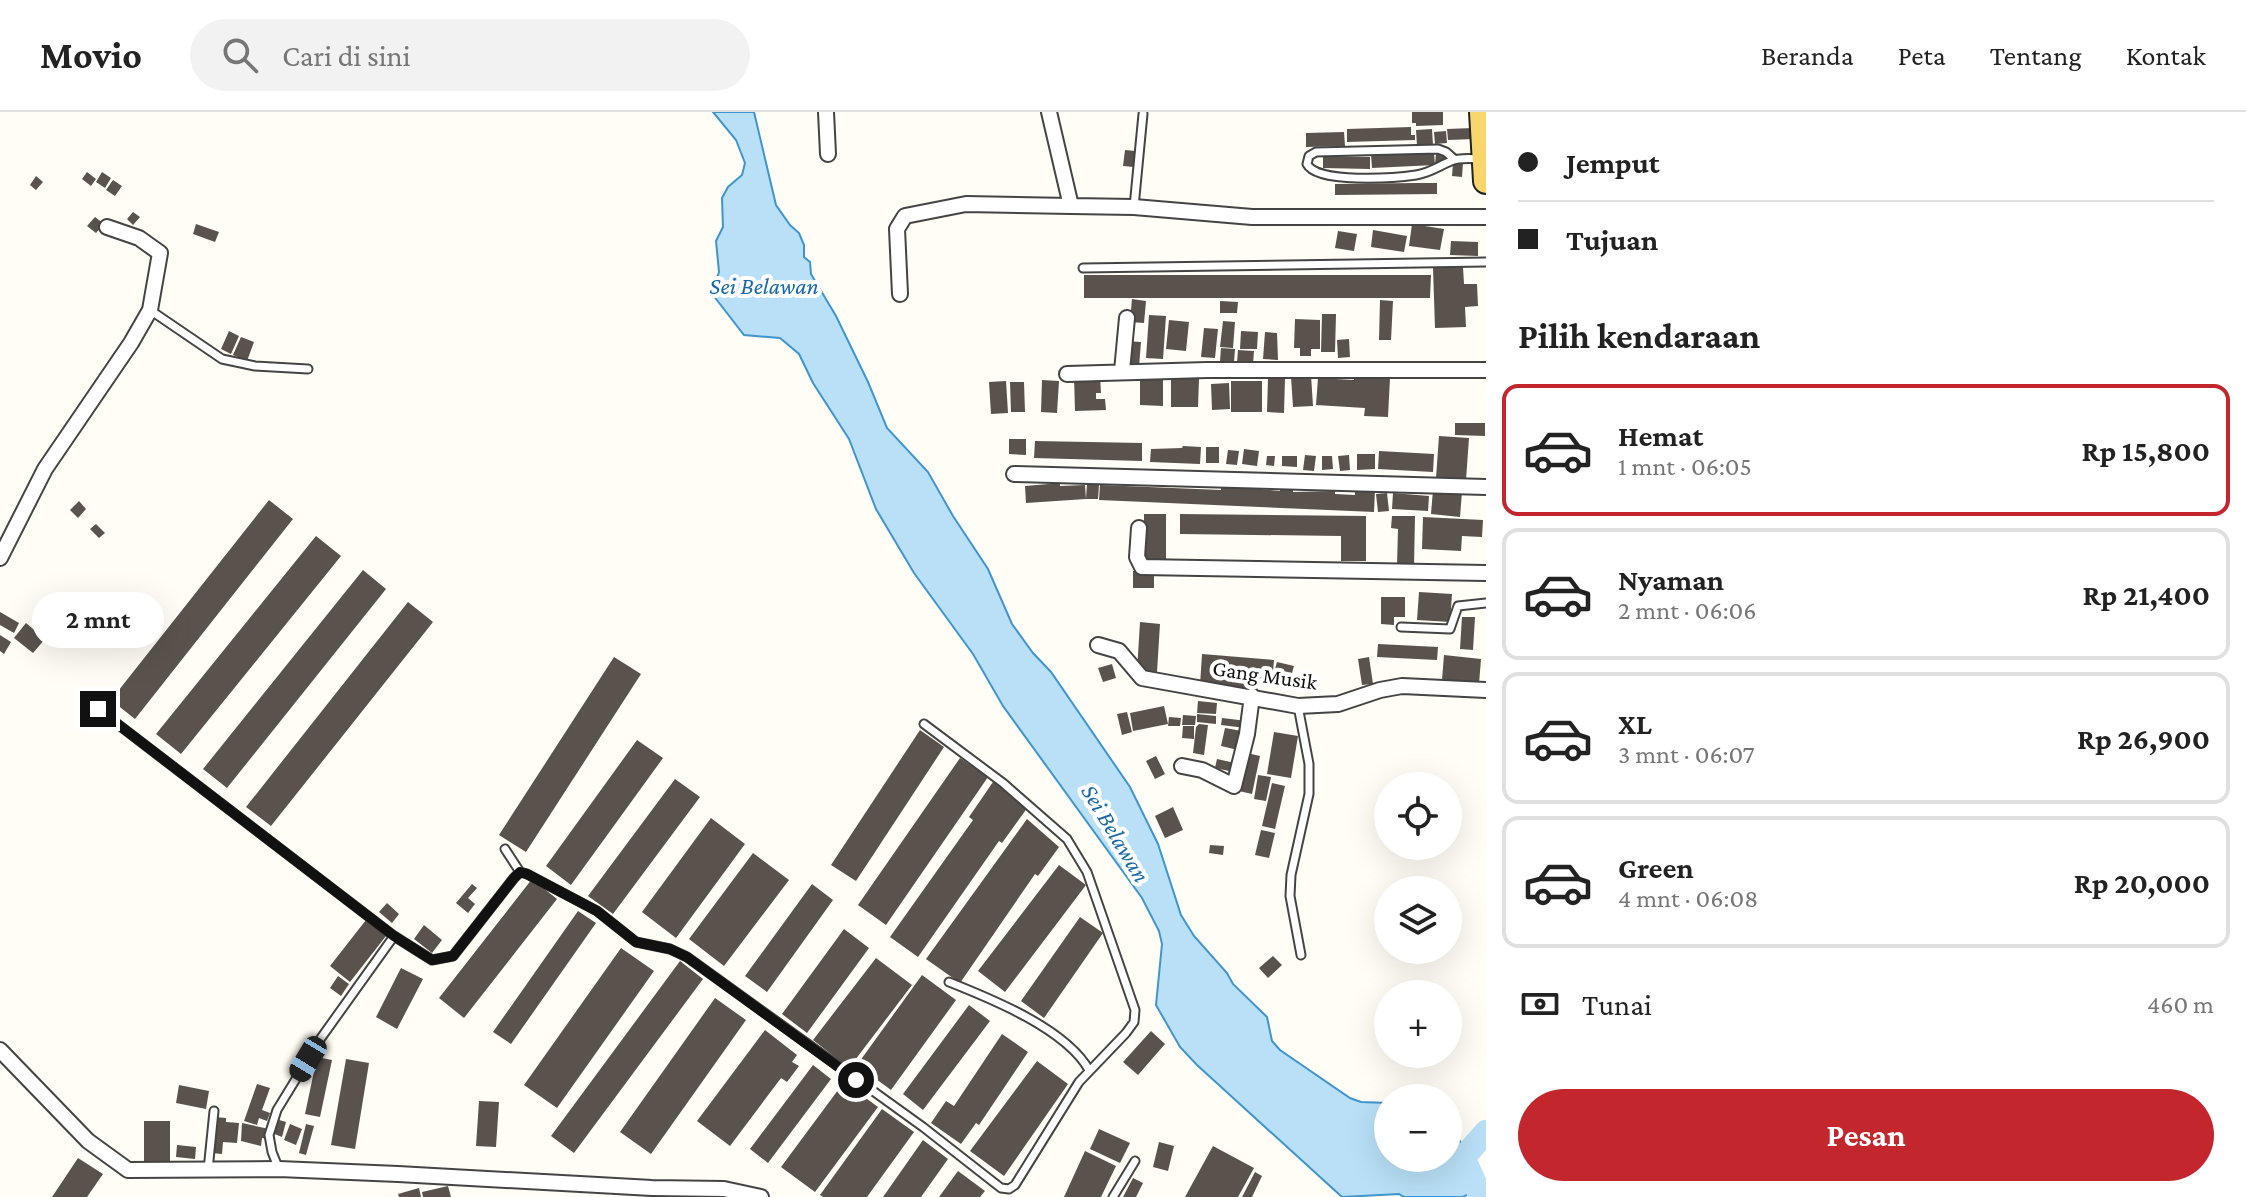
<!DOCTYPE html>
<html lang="id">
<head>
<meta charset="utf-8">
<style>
  :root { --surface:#fff; --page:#f2f2f2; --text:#222; --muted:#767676; --line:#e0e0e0; --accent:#c4262e }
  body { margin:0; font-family:"Crimson Pro",serif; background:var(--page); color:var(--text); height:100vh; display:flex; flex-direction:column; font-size:30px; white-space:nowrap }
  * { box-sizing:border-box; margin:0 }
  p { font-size:26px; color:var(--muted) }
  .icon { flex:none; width:44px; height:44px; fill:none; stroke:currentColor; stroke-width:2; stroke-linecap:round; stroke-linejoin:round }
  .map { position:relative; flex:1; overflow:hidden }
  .details { display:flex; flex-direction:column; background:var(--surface); width:760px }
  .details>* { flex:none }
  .guide { display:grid; align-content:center; height:176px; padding:0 32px; background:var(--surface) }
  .fabs { position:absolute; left:1374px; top:660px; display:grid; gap:16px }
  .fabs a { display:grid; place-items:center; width:88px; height:88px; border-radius:50%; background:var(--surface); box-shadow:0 8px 32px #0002; font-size:40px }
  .end { position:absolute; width:36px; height:36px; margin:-18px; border:10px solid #111; background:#fff; box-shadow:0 0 0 4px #fff }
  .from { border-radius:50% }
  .bubble { position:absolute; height:56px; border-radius:28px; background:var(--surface); box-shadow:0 8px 32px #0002; font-size:26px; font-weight:700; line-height:56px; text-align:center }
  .car { position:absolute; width:24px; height:48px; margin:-24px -12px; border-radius:10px; box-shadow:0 0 6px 2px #0007; background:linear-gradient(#222 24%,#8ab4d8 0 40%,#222 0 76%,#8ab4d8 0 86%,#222 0) }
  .guide b { display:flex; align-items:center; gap:28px; height:76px; font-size:30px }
  .guide b+b { border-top:2px solid var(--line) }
  .guide i { width:20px; height:20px; background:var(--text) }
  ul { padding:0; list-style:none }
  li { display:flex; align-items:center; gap:24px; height:132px; margin:0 16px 12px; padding:0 16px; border:4px solid var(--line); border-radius:16px }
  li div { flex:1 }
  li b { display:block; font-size:30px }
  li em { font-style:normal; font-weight:700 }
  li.current { border-color:var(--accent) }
  li>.icon { width:72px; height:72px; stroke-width:1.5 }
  h2 { padding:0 32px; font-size:36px; line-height:96px }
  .pay { display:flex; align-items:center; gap:20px; height:88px; padding:0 32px; font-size:30px }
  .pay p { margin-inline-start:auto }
  .button { display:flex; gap:16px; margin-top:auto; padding:16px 32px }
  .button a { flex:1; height:92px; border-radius:48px; background:var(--accent); color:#fff; font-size:32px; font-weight:700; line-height:92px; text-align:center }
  header { display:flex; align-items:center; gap:48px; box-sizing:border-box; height:112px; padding:0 40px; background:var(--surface); border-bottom:2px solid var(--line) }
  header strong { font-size:38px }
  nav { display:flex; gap:44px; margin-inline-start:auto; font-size:28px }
  .search { width:560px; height:72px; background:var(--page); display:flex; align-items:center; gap:20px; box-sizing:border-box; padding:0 28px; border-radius:44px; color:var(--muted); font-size:30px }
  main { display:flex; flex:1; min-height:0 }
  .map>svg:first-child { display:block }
  .water { fill:#b9e0f7; stroke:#3f96cf; stroke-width:2 }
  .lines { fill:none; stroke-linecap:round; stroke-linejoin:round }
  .river { stroke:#b9e0f7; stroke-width:24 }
  .building { fill:#5a524d }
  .lane-casing { stroke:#444; stroke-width:11 }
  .street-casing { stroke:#444; stroke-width:18 }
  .primary-casing { stroke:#222; stroke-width:28 }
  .lane { stroke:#fff; stroke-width:7 }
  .street { stroke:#fff; stroke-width:14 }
  .primary { stroke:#f9d66b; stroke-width:24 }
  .route { stroke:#111; stroke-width:10 }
  .labels { text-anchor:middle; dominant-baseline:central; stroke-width:8; stroke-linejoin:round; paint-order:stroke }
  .street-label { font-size:22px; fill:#111; stroke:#fff }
  .water-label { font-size:24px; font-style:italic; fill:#1768a6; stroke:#fff }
</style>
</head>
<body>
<header>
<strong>Movio</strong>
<div class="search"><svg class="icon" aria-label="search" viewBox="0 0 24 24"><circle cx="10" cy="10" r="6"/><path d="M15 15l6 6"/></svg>Cari di sini</div>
<nav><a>Beranda</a><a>Peta</a><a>Tentang</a><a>Kontak</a></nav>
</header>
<main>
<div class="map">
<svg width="1486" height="1085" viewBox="0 0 1486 1085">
  <rect width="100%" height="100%" fill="#fffdf5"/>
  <!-- water -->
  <path class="water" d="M713,0H754L776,93L790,113L799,121L804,133V145L810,150L811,162L836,204L868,270L887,316L928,360L953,404L988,457L1012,512L1033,541L1051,560L1130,675L1158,732L1181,803L1194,824L1227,861L1233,872L1267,905L1272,929L1280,938L1350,986L1361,990L1388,991V1046H1448V1009L1483,1068L1476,1078L1463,1085H1404L1399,1082L1342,1085L1197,953L1180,935L1156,893L1162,832L1159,819L1142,786L1003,594L973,542L914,461L876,397L849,327L813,271L799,242L780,226L744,223L713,183V177L719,160L716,129L723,115L722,86L728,75L742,63L745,51L736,28Z"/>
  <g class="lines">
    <!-- river -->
    <path class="river" d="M1464,1047L1481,1085
      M1437,1049L1463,1046L1486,1020"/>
  </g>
  <!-- building -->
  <path class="building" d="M1412,0H1443V13L1416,14V11H1412Z
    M1411,15V23H1415V28L1347,30V17Z
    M1473,16L1474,27L1448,28L1447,17Z
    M1432,17L1433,33L1417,34L1416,18Z
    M1446,19L1447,31L1435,32L1434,20Z
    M1344,20L1345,34L1306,35V21Z
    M1125,38L1135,39L1134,55L1123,54Z
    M1434,41L1435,53L1372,56L1371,43Z
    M1436,41H1445L1444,52H1435Z
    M1323,44L1370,45V57L1323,56Z
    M1453,51H1463L1462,65L1452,64Z
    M87,60L96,67L91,74L82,67Z
    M102,60L111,66L105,76L96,70Z
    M36,64L43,70L36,78L30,73Z
    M113,68L122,74L115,84L106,78Z
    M1416,71H1437V82L1335,83V72Z
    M133,100L140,105L133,113L127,107Z
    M95,105L104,112L96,121L87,114Z
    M196,112L219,120L215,130L193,122Z
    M1412,112L1444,117L1440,138L1409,134Z
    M1373,118L1407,124L1404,140L1371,135Z
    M1338,119L1357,122L1354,139L1335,136Z
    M1451,129L1478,130V144L1450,143Z
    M1463,155L1464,172H1477L1478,194L1465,195L1466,215L1435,216L1433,156Z
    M1084,163H1431L1430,186H1084Z
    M1132,187L1146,189L1144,211L1130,210Z
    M1380,188L1393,189L1391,228H1379Z
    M1220,189L1238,190L1237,201H1220Z
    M1322,202H1336L1335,240H1321Z
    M1149,203L1166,204L1163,247L1146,246Z
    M1295,207L1320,208V237H1311V244H1300V236H1294Z
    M1169,208L1189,210L1186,239L1166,237Z
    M1223,209L1235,210L1233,236L1220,235Z
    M1204,216L1218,217L1215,246L1201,245Z
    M229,219L239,224L231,242L221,237Z
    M1241,219L1258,220L1257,237H1240Z
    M1265,220L1277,221L1278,248L1263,247Z
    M241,225L254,230L247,249L233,243Z
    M1349,227L1350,245L1338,246L1337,228Z
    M1126,229L1141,230L1139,255L1124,254Z
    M1221,236L1235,237L1234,250L1220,249Z
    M1238,238L1254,239L1253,252L1237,251Z
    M1311,263L1313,294L1293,295L1291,265Z
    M1100,264L1101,281H1096V287H1105L1106,298L1075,299L1074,265Z
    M1354,265L1390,266L1388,305L1364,304L1365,296L1316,293L1318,266L1354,268Z
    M1268,266H1285L1284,301L1267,300Z
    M1140,267H1163V294L1140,293Z
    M1171,267H1199L1198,295H1171Z
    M1042,268L1059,269L1057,301L1041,300Z
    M1006,269L1008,301L991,302L989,270Z
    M1231,269H1262V300H1231Z
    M1010,270H1024L1025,300H1011Z
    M1229,271L1230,297L1212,298L1211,272Z
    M1455,311H1485V324L1455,323Z
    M1439,324L1469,326L1466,368L1436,366Z
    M1009,327H1026V343L1009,342Z
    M1035,329L1142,331V349L1034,346Z
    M1183,334L1201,335L1200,352L1150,350L1151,337L1182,336Z
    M1206,335H1219V351H1206Z
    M1244,337L1259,339L1257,354L1242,352Z
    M1228,338L1239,339L1237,353L1226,352Z
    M1379,339L1434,342L1433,360L1378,357Z
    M1357,342H1375V357L1357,358Z
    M1305,343L1316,344L1314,359L1303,358Z
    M1349,343L1350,358L1340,359L1338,344Z
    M1267,344H1275L1274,354L1266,353Z
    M1282,344H1297V355L1282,354Z
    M1322,344H1332L1333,357L1322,358Z
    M1060,371V374L1085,373L1086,387L1026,391L1025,374Z
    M1087,372L1099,373L1098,387H1086Z
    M1100,373L1221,378V376L1243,375L1280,379V375L1293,376V380L1335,379V382L1355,383V377L1375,378L1374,400L1099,388Z
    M1433,378L1462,380L1460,405L1431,402Z
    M1387,381L1389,399L1378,400L1376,382Z
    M1393,381L1429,384L1428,399L1392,397Z
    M269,388L293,407L135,607L111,588Z
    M79,389L86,397L78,406L70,398Z
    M1144,402H1166V447H1144Z
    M1180,402L1366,404V449H1341V424L1180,422Z
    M1392,404H1415L1414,455L1397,454L1398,417L1391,416Z
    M1423,405L1483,408L1482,425L1462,424L1461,439L1422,437Z
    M96,412L105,421L99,426L90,417Z
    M316,424L341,444L181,642L156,622Z
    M363,458L386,477L227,676L203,657Z
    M1133,459H1154V476H1133Z
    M1419,480L1452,482L1450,510L1417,508Z
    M1381,485H1405V505H1394V513L1381,512Z
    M408,490L433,510L271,714L246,695Z
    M0,500L19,511L14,521L0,513Z
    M1462,505H1475L1473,538L1460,537Z
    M1140,510L1160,512L1157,560L1137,559Z
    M26,511L45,527L33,541L14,526Z
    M0,523L11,530L4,542L0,539Z
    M1378,532L1438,535L1437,548L1377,545Z
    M1202,542L1274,548L1272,571H1266V574L1254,573V578L1200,573Z
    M1444,543L1481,547L1479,572L1442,568Z
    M614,545L641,562L526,740L499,723Z
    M1369,545L1373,572L1362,573L1358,547Z
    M1277,550L1294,554L1292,561L1275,557Z
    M1112,552L1116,566L1103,570L1098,556Z
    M1198,589L1217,591L1216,602L1197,601Z
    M1164,594L1168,612L1133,619L1130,601Z
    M1127,600L1132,620L1122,623L1117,602Z
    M1197,602L1216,604V612L1197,610Z
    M1183,603L1196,604L1195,613H1182Z
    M1169,605L1181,606L1180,614H1168Z
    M1222,606L1247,609L1246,616L1221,613Z
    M1199,612L1208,613L1204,643L1193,641L1196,615Z
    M1183,614H1194V627L1182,626Z
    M1225,616L1242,619L1238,638L1221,634Z
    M920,618L944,635L856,769L831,753Z
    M1274,620L1298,624L1291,666L1267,662Z
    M637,628L663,646L571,773L546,754Z
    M1247,641L1260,644L1252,682L1239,679Z
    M1156,644L1165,662L1155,667L1146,649Z
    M960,646L988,665L886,813L858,793Z
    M1217,647L1235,651L1234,660L1215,656Z
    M1258,663L1271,665L1266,689L1254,687Z
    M675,667L700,685L613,802L588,784Z
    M993,670L1028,695L1002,731L999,729L918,845L890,825L973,708L969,705Z
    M1272,671L1285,674L1275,717L1262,714Z
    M1173,695L1183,718L1165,726L1155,704Z
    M711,706L745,732L676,826L642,800Z
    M1027,707L1059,735L1038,764L1035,762L960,871L926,847Z
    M1261,718L1275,721L1269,746L1255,743Z
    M1210,733L1224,734L1223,743L1209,741Z
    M753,741L789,768L724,854L689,827Z
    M1059,753L1086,773L1005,880L978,859Z
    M532,767L557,787L464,906L439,886Z
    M472,772L477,776L468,786L475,792L468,801L456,791Z
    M812,772L833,788L767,880L745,864Z
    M387,791L399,802L392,811L379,800Z
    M578,799L596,811L511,932L493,920Z
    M1080,805L1103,821L1044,906L1021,889Z
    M366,808L386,824L350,870L330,854Z
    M424,813L442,828L432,841L414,827Z
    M844,817L869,836L807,921L782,902Z
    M621,836L654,859L557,996L524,973Z
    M1273,844L1282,853L1268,866L1259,856Z
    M876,846L912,873L849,956L813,928Z
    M680,849L703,867L574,1041L551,1024Z
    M401,856L423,867L397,917L376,905Z
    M922,863L956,888L891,978L857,953Z
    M338,864L349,872L341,884L330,876Z
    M715,886L746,908L651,1042L620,1020Z
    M969,893L990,909L923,998L903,982Z
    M765,918L797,943L792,950L799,954L787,970L781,966L730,1034L697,1009Z
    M1151,919L1165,932L1138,963L1123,950Z
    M1002,922L1028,940L979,1013L976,1011L961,1032L931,1011L946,989L954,994Z
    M317,945L332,948L320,1005L305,1002Z
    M346,947L369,951L355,1037L331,1033Z
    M1037,949L1068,972L1004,1064L970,1039Z
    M813,953L831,967L768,1051L750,1037Z
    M844,970L878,995L815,1080L781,1055Z
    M257,972L270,976L262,998L270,1001L267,1009L259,1006L257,1013L244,1009Z
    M179,973L209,979L206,997L176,991Z
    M479,989L499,990L496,1035L476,1034Z
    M882,997L914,1020L867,1085H823L820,1083Z
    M215,1005L226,1006V1010L239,1011L237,1031L223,1030L222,1042L212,1041Z
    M276,1007L286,1010L282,1025L272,1021Z
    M144,1009H170V1051H144Z
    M242,1011L269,1017L267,1027L262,1026L261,1034L241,1029Z
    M290,1012L302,1017L296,1033L284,1028Z
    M306,1012L314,1014L306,1043L299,1041Z
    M1099,1017L1130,1031L1120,1051L1090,1037Z
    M923,1028L948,1047L921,1085H883Z
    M1159,1030L1174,1034L1168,1059L1153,1055Z
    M177,1033L196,1035L195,1047L176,1045Z
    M1213,1034L1254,1056L1238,1085H1185Z
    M1085,1039L1116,1054L1101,1085H1064Z
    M78,1046L103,1062L87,1085H52Z
    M958,1059L985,1079L980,1085H939Z
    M1255,1060L1262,1064L1252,1085H1242Z
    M1133,1066L1143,1071L1136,1085H1123Z
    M448,1074L451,1085H423L422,1080Z
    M419,1076L421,1085H399L398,1082Z"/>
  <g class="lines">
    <!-- lane casing -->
    <g class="lane-casing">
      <path id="lane" d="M1454,47L1446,40L1438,37L1316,40L1309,44L1307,52C1317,72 1395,66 1416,63C1430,61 1439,54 1451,49C1460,45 1473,47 1483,47
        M1134,95L1143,2
        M1083,156L1486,150
        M150,198L222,247L255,254L308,257
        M1401,515L1450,517L1458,494L1486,491
        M1298,594L1309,652V682L1291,763L1290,784L1301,843
        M98,597L394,824L432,848L453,844L514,766L520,760L527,762L597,799L636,830L670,837L687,845L923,1015L1001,1076L1009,1077L1015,1073L1079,970L1126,921L1134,910L1135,898L1087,760L1067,727L1003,671L924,612
        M505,737L520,760
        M949,870C992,887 1066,917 1089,958
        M278,1055L272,1040L269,1023L277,998L321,926L394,824
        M208,1058L214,999
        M1113,1085L1135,1049"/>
    </g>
    <!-- street casing -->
    <g class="street-casing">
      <path id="street" d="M826,0L828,42
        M1049,0L1071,94L1134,95L1252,105H1486
        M900,182L897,117L905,104L966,92L1071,94
        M1122,259L1127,206
        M1067,262L1207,258H1486
        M1014,362L1486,375
        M1139,416L1137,445L1142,455L1486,461
        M0,446L45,357L131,231L150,198L160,141L139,126L107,115
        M1098,533L1119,539L1142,566L1298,594L1338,592L1380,578L1402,574L1486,578
        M1182,654L1202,658L1234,674L1247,622L1252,584
        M0,938L88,1029L128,1058L279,1057L398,1062L652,1076L724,1077L761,1085"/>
    </g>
    <!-- primary casing -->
    <g class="primary-casing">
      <path id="primary" d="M1482,0L1486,69"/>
    </g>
    <!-- lane -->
    <use href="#lane" class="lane"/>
    <!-- street -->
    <use href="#street" class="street"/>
    <!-- primary -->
    <use href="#primary" class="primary"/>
  </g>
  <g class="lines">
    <!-- route -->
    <path class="route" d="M98,597L394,824L432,848L453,844L514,766L520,760L527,762L597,799L636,830L670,837L687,845L856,968"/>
  </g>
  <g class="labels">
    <!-- street labels -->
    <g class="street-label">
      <text transform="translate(1265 563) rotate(8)">Gang Musik</text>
    </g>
    <!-- water labels -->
    <g class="water-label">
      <text x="764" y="173">Sei Belawan</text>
      <text transform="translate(1116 721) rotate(59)">Sei Belawan</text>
    </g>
  </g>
</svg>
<div class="fabs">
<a><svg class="icon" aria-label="locate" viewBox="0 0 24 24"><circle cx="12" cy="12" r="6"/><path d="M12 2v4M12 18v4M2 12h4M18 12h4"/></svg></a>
<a><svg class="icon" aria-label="layers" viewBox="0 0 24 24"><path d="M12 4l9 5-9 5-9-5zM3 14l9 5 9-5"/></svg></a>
<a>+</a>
<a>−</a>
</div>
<i class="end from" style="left:856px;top:968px"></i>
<i class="end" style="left:98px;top:597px"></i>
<div class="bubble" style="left:32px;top:480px;width:132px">2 mnt</div>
<i class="car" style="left:308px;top:947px;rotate:211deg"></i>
</div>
<section class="details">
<div class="guide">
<b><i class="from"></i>Jemput</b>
<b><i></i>Tujuan</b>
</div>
<h2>Pilih kendaraan</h2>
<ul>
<li class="current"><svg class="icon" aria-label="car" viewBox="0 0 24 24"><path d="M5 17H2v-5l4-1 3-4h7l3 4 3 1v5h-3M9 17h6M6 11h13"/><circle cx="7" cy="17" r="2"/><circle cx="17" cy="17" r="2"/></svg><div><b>Hemat</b><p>1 mnt · 06:05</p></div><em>Rp 15,800</em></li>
<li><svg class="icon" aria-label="car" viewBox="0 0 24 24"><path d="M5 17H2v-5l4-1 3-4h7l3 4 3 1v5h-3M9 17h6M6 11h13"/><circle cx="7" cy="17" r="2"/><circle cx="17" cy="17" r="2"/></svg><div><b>Nyaman</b><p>2 mnt · 06:06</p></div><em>Rp 21,400</em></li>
<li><svg class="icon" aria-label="car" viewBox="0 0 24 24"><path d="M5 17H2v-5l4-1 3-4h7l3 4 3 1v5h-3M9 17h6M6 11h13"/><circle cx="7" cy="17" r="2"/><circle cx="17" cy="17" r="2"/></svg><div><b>XL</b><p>3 mnt · 06:07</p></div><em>Rp 26,900</em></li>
<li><svg class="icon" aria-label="car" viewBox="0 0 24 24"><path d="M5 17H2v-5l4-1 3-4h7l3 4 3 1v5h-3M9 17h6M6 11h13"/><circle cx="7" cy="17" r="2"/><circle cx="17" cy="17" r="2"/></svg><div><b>Green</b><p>4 mnt · 06:08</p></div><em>Rp 20,000</em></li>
</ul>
<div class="pay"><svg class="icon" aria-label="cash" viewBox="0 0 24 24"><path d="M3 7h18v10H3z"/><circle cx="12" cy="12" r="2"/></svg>Tunai<p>460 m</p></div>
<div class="button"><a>Pesan</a></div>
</section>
</main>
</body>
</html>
